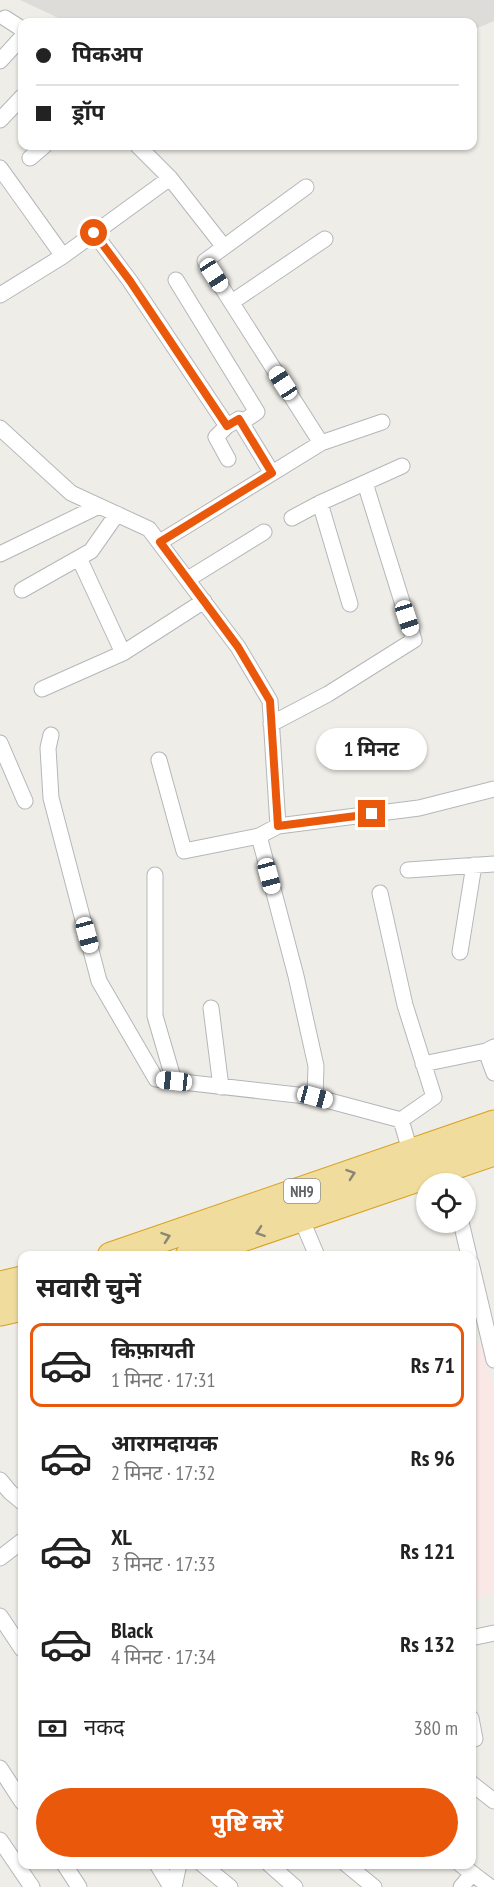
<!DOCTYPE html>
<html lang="hi">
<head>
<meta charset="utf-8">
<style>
  :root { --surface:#fff; --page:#f6f6f6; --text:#222; --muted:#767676; --line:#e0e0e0; --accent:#ea580c }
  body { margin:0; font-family:"PT Sans Narrow","Noto Sans Devanagari",sans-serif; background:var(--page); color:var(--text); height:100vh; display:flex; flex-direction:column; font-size:22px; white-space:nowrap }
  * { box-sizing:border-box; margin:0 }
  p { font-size:20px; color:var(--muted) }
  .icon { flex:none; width:33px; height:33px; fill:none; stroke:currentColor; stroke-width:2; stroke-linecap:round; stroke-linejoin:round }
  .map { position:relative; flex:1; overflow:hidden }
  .sheet { position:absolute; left:18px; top:1251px; width:458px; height:618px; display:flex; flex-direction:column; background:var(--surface); border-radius:12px; box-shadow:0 2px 4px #0004 }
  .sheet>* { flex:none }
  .guide { position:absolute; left:18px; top:18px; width:459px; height:132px; border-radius:12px; box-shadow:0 2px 4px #0004; display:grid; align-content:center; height:132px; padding:0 18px; background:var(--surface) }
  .fabs { position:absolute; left:416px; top:1173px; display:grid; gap:12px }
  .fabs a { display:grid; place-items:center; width:60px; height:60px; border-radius:50%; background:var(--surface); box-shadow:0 2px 4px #0004; font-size:30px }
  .end { position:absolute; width:27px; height:27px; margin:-14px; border:8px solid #ea580c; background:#fff; box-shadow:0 0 0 3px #fff }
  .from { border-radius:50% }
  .bubble { position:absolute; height:42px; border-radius:21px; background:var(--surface); box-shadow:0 2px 4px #0004; font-size:20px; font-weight:700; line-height:42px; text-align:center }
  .car { position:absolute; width:18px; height:36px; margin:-18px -9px; border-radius:8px; box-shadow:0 0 4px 2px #0007; background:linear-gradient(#fff 24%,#345 0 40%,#fff 0 76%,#345 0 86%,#fff 0) }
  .guide b { display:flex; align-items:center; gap:21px; height:57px; font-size:22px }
  .guide b+b { border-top:2px solid var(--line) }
  .guide i { width:15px; height:15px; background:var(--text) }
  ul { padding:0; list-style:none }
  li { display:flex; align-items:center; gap:18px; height:84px; margin:0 12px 9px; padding:0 6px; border:3px solid transparent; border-radius:12px }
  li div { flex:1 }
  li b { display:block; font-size:22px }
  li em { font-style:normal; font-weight:700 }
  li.on { border-color:var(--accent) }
  li>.icon { width:54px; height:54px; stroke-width:1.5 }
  h2 { padding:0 18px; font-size:27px; line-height:72px }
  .pay { display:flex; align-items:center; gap:15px; height:66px; padding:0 18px; font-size:22px }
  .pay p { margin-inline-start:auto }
  .cta { display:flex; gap:12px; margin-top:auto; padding:12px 18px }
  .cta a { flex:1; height:69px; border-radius:36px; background:var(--accent); color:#fff; font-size:24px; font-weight:700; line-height:69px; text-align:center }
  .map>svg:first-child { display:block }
  .industrial { fill:#dedcd9 }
  .medical { fill:#f9e8e6 }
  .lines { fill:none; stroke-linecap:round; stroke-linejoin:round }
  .street-casing { stroke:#b4b7ba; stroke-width:17 }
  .highway-casing { stroke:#d9a01d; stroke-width:29 }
  .street { stroke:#fff; stroke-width:15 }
  .highway { stroke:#f0dc9d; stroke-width:27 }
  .oneway { stroke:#8a8776 }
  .route { stroke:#ea580c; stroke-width:8 }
  .labels { text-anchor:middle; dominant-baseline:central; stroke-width:4.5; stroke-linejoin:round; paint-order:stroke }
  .shield { fill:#fff; stroke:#8f9193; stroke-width:1.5 }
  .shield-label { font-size:15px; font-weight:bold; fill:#5f6265 }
</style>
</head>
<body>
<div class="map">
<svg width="494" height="1887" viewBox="0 0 494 1887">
  <rect width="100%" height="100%" fill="#efede7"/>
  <!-- industrial -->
  <path class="industrial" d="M20,0H494V21L473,30L472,22H67Z"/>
  <!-- medical -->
  <path class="medical" d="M484,1343L494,1394V1593L471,1599V1347Z"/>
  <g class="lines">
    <!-- street casing -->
    <g class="street-casing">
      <path id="street" d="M5,18L22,29
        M0,61L22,37
        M0,120L22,97
        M138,146L170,178L224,247
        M30,158L44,146
        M0,168L63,256
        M306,187L205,261L321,443
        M94,233L130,281L227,426L239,419L272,473
        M176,280L257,412L241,423
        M0,295L63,256L170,178
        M232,302L325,239
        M227,426L216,437L228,459
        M0,428L71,493L149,529L238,647L270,701L278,826L259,836L296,976L316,1066L315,1097L401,1120L411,1154
        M320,503L350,604
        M292,518L320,503L402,466
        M160,542L321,443L382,422
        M0,554L99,506
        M79,558L123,653
        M188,579L264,532
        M22,590L91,551L117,514
        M42,689L123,653L204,601
        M271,724L328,694L414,640L365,483
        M51,735L48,748L51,798L99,981L156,1079L315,1097
        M0,743L25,801
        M159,760L184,851L259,836
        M278,826L419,808L494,789
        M408,870L494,864
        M155,875V1016L174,1081
        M380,893L405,1005L434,1097L401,1120
        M460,952L474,865
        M211,1008L221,1087
        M494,1047L486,1051L494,1073
        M423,1064L486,1051
        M301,1218L317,1256
        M461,1222L469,1256
        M471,1263L494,1360
        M0,1480L10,1492L22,1502
        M0,1558L22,1541
        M0,1616L22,1649
        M471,1638L494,1633
        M471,1718L475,1739
        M0,1768L22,1802
        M471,1783L494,1801
        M0,1840L32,1887
        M64,1864L79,1887
        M157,1864L171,1887
        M202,1864L230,1887
        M269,1864L295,1887
        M346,1864L374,1887
        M460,1864L490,1887
        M174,1887L179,1864
        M461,1887L472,1874"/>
    </g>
    <!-- highway casing -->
    <g class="highway-casing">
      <path id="highway" d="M111,1256L494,1124
        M189,1256L494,1152
        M0,1285L22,1280
        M0,1312L22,1307"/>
    </g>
    <!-- street -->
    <use href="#street" class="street"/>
    <!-- highway -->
    <use href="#highway" class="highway"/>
  </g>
  <!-- one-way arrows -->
  <defs><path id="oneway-chevron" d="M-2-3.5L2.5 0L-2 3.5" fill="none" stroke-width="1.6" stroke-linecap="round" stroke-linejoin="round" transform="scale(1.5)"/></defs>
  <g class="oneway">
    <use href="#oneway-chevron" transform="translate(351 1174) rotate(-19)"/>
    <use href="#oneway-chevron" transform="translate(260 1232) rotate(161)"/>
    <use href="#oneway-chevron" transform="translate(166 1237) rotate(-19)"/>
  </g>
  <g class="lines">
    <!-- route -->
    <path class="route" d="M94,233L130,281L227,426L239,419L272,473L160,542L238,647L270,701L278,826L372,814"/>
  </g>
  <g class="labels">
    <!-- shield labels -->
    <rect class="shield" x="284" y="1179" width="36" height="24" rx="4.5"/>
    <g class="shield-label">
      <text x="302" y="1191">NH9</text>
    </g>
  </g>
</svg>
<div class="fabs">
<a><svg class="icon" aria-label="locate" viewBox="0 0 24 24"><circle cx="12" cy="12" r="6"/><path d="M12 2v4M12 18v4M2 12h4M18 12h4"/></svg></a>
</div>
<i class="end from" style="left:94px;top:233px"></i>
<i class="end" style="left:372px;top:814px"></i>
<div class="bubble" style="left:316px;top:728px;width:111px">1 मिनट</div>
<i class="car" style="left:214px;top:275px;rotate:147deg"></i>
<i class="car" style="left:283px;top:383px;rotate:327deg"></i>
<i class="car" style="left:407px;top:618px;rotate:162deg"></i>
<i class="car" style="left:269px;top:876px;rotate:165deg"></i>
<i class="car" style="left:87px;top:935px;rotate:165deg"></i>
<i class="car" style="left:174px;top:1081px;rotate:276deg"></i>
<i class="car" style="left:315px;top:1097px;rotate:105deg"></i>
<div class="guide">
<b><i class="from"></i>पिकअप</b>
<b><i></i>ड्रॉप</b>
</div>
<section class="sheet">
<h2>सवारी चुनें</h2>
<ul>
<li class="on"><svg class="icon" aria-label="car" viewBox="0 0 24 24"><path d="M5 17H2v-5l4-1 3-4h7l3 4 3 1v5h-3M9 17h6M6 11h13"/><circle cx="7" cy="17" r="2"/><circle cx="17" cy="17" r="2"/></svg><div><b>किफ़ायती</b><p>1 मिनट · 17:31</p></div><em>Rs 71</em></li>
<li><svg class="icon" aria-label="car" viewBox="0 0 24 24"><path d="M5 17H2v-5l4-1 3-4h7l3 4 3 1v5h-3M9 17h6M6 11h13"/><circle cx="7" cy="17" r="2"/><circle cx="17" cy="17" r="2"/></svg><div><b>आरामदायक</b><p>2 मिनट · 17:32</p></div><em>Rs 96</em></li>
<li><svg class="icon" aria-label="car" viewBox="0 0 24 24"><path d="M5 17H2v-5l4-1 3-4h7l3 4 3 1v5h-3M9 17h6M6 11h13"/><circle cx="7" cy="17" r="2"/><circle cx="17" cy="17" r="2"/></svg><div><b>XL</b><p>3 मिनट · 17:33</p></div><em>Rs 121</em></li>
<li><svg class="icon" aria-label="car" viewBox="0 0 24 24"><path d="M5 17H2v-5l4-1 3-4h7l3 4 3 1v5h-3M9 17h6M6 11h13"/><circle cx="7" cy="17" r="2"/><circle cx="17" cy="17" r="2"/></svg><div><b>Black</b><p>4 मिनट · 17:34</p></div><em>Rs 132</em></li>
</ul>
<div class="pay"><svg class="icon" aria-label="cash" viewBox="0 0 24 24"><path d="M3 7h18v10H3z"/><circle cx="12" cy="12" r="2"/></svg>नकद<p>380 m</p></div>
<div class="cta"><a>पुष्टि करें</a></div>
</section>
</div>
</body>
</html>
